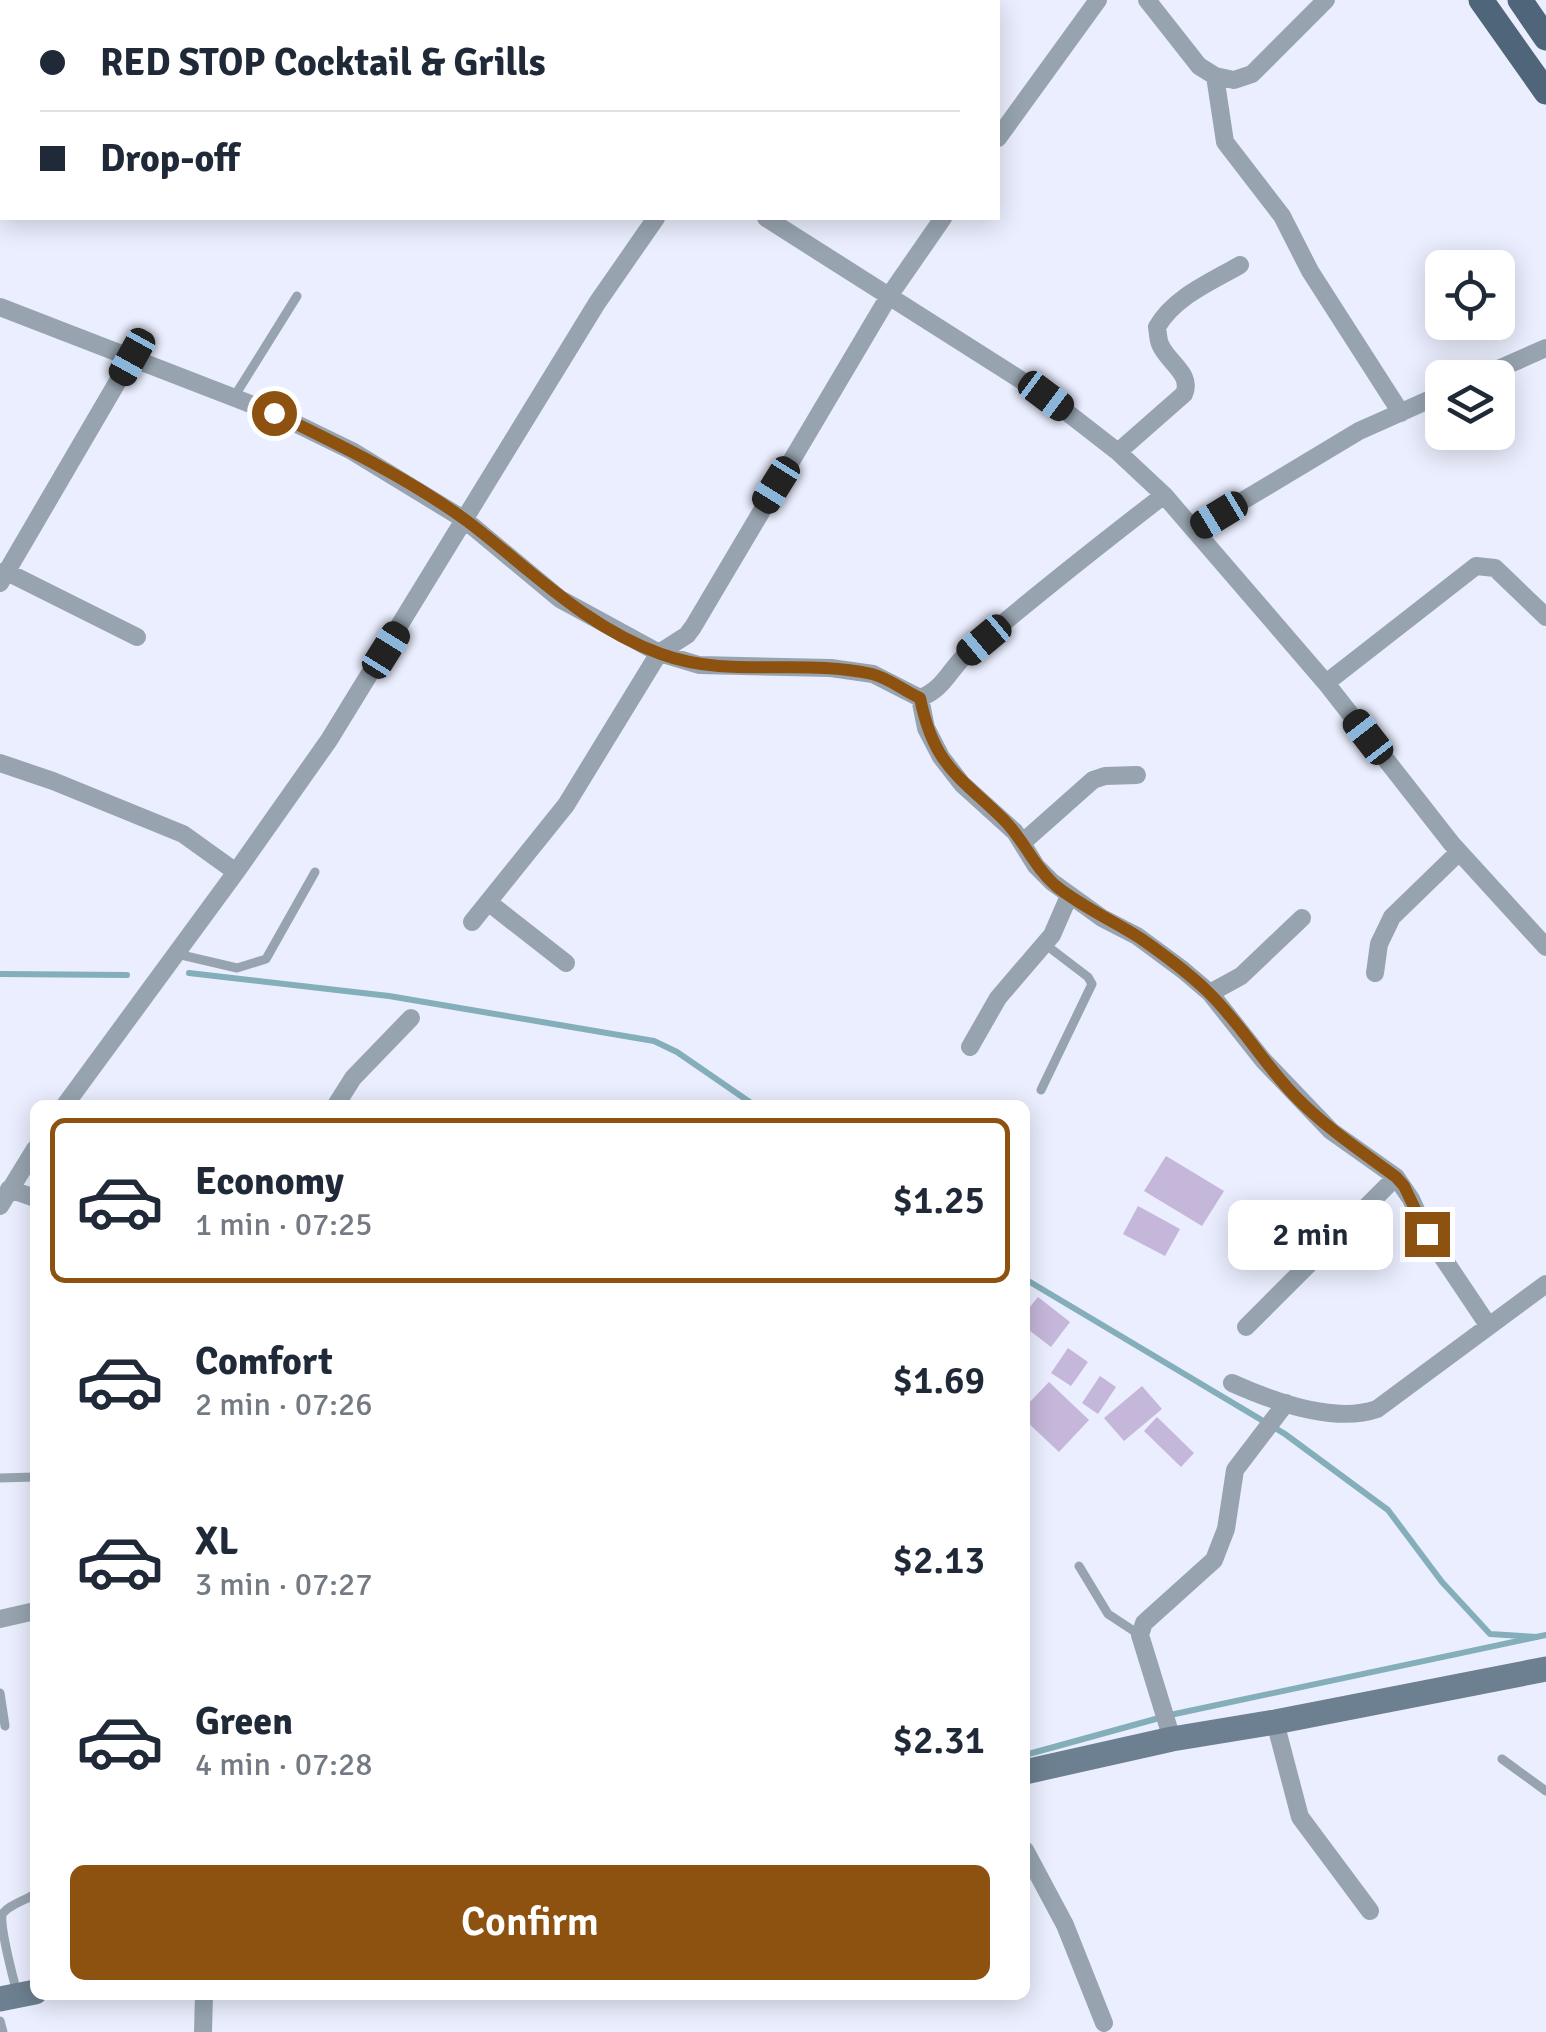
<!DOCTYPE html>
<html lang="en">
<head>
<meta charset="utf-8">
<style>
  :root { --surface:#fff; --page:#f2f2f3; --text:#1f2937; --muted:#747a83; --line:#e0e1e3; --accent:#8e5210 }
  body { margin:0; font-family:Signika,sans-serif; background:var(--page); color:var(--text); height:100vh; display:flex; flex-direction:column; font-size:38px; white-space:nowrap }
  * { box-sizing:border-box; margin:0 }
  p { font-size:32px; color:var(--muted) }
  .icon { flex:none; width:55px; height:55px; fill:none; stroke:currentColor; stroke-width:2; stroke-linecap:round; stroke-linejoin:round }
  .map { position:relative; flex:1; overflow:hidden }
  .side { position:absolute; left:30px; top:1100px; width:1000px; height:900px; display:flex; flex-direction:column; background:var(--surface); border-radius:15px; box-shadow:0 5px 25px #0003 }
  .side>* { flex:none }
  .hud { position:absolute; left:0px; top:0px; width:1000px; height:220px; box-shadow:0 5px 25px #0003; display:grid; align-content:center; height:220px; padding:0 40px; background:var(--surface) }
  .buttons { position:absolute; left:1425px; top:250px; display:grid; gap:20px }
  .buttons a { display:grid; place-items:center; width:90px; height:90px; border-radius:15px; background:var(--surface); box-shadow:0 5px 25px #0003; font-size:50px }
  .end { position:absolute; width:45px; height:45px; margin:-22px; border:12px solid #8e5210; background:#fff; box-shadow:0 0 0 5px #fff }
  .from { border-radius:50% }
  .bubble { position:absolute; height:70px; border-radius:15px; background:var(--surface); box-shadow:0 5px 25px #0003; font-size:32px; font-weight:600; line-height:70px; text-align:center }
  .car { position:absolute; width:30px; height:60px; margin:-30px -15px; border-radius:12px; box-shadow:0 0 8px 2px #0007; background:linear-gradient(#222 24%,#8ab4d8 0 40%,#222 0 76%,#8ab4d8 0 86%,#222 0) }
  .hud b { display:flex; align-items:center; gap:35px; height:95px; font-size:38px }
  .hud b+b { border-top:2px solid var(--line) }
  .hud i { width:25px; height:25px; background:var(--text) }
  ul { padding:18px 0 0; list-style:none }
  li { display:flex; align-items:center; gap:30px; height:165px; margin:0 20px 15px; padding:0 20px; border:5px solid transparent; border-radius:15px }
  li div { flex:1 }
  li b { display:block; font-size:38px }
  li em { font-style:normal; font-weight:600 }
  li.current { border-color:var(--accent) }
  li>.icon { width:90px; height:90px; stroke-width:1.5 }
  .primary-button { display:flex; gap:20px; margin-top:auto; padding:20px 40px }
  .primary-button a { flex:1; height:115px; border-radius:15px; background:var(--accent); color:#fff; font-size:40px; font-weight:600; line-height:115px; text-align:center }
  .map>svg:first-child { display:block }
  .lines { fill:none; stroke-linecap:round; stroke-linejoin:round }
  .stream { stroke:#83aeba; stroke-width:6 }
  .building { fill:#c5b7d9 }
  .lane { stroke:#97a4af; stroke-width:9 }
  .street { stroke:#97a4af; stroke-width:18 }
  .secondary { stroke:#6d8091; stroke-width:25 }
  .primary { stroke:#4f667a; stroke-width:25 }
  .route { stroke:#8e5210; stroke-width:12 }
</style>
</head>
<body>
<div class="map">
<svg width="1546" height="2032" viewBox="0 0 1546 2032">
  <rect width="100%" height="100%" fill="#eaeefe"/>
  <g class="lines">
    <!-- stream -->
    <path class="stream" d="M189,973L389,996L654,1041L677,1052L754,1105
      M0,974L127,975
      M1025,1279L1285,1434L1388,1510L1442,1582L1490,1634L1537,1637
      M1025,1755L1170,1715L1546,1635"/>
  </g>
  <!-- building -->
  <path class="building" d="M1166,1156L1224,1191L1202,1226L1144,1191Z
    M1138,1206L1180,1229L1165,1256L1123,1234Z
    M1038,1297L1070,1322L1051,1347L1025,1327V1313Z
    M1068,1348L1088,1362L1071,1386L1051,1373Z
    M1100,1376L1116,1387L1098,1414L1082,1403Z
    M1049,1382L1089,1420L1059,1452L1025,1420V1407Z
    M1142,1386L1162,1409L1124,1441L1104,1418Z
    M1157,1417L1194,1453L1181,1467L1144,1431Z"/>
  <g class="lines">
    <!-- lane -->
    <path class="lane" d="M854,0L858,2
      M234,397L297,296
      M177,954L237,968L266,959L315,872
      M1041,1090L1092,984L1088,977L1046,945
      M0,1478L35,1477
      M1079,1566L1108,1614L1140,1635
      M0,1693L5,1726
      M1502,1759L1546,1791
      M17,1993C13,1977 0,1930 2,1915C6,1906 26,1900 35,1894
      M0,2021L3,2032"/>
    <!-- street -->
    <path class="street" d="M547,0V2
      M1147,0L1199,66L1215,76L1234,80L1252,74L1326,0
      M787,2L789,0
      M1215,76L1225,142L1282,216L1310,271L1401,413
      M0,101L2,102
      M998,138L1098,0
      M766,218L1046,396L1118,452L1164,495L1326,683L1452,844L1546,947
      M0,307L274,413L352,451L465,520L560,599L659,653L699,665L831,668L873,674L920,698C945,689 950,667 970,651C1033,597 1098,546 1164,495
      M1478,378L1546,348
      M1118,452L1184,394C1193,374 1167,362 1160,344C1158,339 1158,333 1157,327C1174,297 1211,282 1240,265
      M1194,530L1359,431L1442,394
      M5,571L137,637
      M0,583L132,357
      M1326,683L1476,566L1495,568L1546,617
      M920,698L926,728L941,757L962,784L1015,832L1036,866L1052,882L1102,918L1137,936L1183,970L1210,993L1263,1060L1331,1131L1396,1177L1411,1199L1427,1234L1488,1325
      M0,763L53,781L183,834L236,872
      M1022,843L1093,780L1105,776L1137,775
      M488,902L566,963
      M472,922L566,805L659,653L687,635L693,627L889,296L943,218
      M1375,973L1379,944L1392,917L1459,852
      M1210,993L1241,976L1302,918
      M970,1047L998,998L1052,935L1069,896
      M65,1105L236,872L329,740L597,303L656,218
      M336,1105L353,1078L411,1018
      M9,1189L35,1198
      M0,1206L35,1149
      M1246,1327L1396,1177
      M1232,1383C1272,1401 1334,1424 1377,1409L1546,1284
      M0,1619L35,1611
      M1275,1722L1300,1817L1370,1911
      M1172,1739L1140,1635L1144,1623L1214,1560L1226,1529L1235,1470L1286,1403
      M1025,1850L1065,1925L1104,2023
      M203,2032L204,1995"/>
    <!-- secondary -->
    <path class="secondary" d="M1025,1772L1172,1739L1275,1722L1546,1669
      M0,1999L35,1992"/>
    <!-- primary -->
    <path class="primary" d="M1481,0L1546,92
      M1520,0L1546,38"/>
  </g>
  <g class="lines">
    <!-- route -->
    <path class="route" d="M274,413C340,445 408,478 467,521C529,568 585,627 661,654C729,679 802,658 872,674C889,678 904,691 920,698C934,766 958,775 1004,820C1024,840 1034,867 1056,886C1082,907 1112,920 1140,938C1163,954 1186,971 1206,990C1239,1021 1263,1063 1295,1096C1326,1128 1361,1151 1396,1177L1404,1186L1427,1234"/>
  </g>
</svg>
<div class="buttons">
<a><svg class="icon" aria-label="locate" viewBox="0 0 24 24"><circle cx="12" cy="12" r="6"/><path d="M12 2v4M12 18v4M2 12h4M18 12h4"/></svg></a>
<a><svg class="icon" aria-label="layers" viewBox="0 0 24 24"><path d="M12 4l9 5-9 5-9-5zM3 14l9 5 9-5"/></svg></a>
</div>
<i class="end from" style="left:274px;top:413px"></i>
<i class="end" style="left:1427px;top:1234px"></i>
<div class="bubble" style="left:1228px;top:1200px;width:165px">2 min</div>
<i class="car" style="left:132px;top:357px;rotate:209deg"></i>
<i class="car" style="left:1046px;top:396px;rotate:127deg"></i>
<i class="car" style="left:776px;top:485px;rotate:212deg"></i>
<i class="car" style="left:1219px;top:515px;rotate:239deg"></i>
<i class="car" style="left:984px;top:640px;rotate:230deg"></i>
<i class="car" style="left:386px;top:650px;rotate:32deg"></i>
<i class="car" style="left:1368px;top:737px;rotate:322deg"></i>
<div class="hud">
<b><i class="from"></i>RED STOP Cocktail &amp; Grills</b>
<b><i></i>Drop-off</b>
</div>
<section class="side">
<ul>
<li class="current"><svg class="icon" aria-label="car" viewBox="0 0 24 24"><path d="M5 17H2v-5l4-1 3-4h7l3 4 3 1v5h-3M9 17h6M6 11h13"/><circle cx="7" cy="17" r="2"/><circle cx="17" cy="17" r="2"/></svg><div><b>Economy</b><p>1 min · 07:25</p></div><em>$1.25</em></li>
<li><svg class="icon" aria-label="car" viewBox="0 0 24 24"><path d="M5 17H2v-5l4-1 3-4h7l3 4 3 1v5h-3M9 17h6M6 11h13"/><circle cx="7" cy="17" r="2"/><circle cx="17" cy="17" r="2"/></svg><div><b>Comfort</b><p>2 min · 07:26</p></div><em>$1.69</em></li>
<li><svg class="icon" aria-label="car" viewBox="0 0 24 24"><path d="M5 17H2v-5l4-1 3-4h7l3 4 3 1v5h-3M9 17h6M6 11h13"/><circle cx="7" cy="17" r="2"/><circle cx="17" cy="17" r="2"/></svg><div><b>XL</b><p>3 min · 07:27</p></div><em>$2.13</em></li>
<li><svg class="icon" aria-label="car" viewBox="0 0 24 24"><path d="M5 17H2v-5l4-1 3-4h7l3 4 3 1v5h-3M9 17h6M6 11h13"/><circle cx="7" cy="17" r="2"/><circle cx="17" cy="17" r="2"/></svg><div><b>Green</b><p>4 min · 07:28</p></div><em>$2.31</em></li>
</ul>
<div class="primary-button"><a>Confirm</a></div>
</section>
</div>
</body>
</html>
